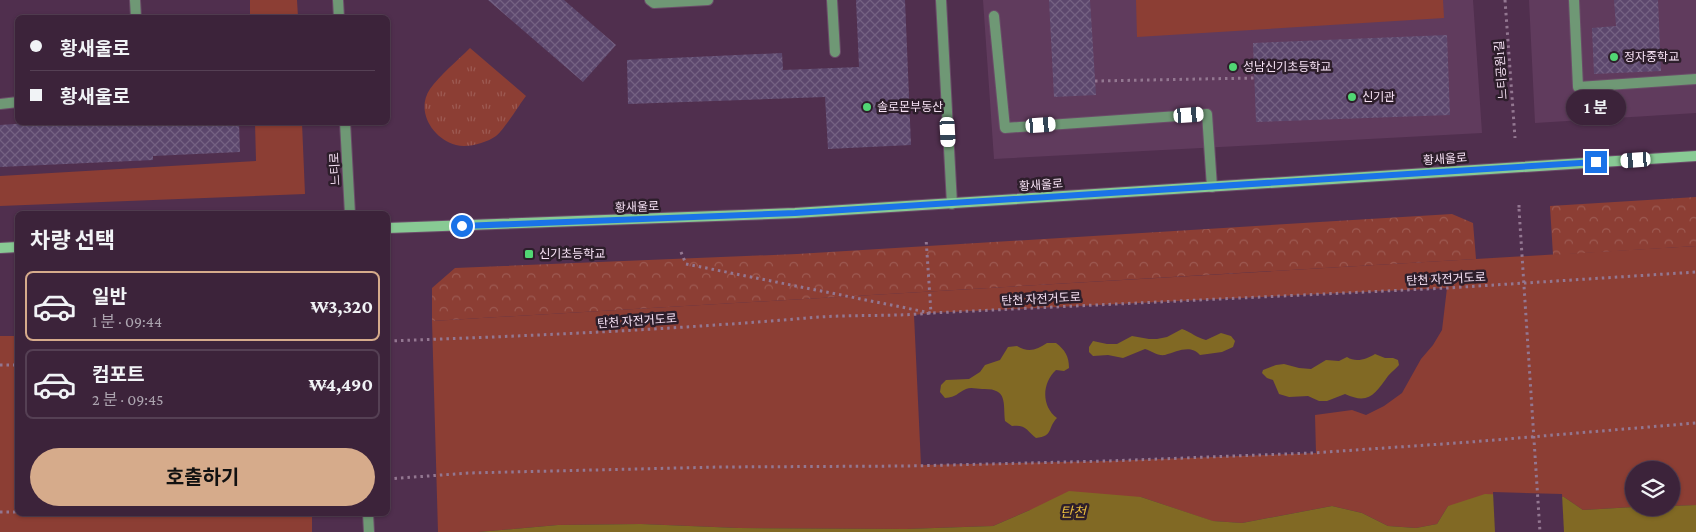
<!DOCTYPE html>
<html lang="ko">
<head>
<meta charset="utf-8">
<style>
  :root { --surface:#3c233a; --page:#472f45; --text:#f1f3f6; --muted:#aca4af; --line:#554054; --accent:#d6ab8b }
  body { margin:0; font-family:"Crimson Pro","Noto Sans KR",serif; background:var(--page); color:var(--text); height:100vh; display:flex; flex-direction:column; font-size:19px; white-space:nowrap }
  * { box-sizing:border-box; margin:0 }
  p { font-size:16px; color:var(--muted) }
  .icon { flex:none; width:28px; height:28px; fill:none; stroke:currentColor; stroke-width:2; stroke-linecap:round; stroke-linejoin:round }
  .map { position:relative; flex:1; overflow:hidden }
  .side { position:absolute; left:15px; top:211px; width:375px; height:305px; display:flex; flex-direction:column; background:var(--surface); border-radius:8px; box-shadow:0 1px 4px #0004,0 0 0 1px var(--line) }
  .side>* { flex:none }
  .top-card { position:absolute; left:15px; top:15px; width:375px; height:110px; border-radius:8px; box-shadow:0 1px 4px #0004,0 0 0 1px var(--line); display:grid; align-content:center; height:110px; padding:0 15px; background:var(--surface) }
  .tools { position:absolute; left:1625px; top:461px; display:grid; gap:10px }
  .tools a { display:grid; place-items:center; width:55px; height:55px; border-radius:50%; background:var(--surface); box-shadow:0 1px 4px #0004,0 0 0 1px var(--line); font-size:25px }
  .end { position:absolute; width:22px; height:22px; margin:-11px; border:6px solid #1a73e8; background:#fff; box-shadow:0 0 0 2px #fff }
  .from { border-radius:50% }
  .bubble { position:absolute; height:35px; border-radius:18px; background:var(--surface); box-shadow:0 1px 4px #0004,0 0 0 1px var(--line); font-size:16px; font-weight:700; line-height:35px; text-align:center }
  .car { position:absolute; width:15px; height:30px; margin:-15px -8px; border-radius:6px; box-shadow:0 0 4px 1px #0007; background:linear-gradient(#fff 24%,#345 0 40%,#fff 0 76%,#345 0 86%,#fff 0) }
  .top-card b { display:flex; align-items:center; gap:18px; height:48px; font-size:19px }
  .top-card b+b { border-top:1px solid var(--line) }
  .top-card i { width:12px; height:12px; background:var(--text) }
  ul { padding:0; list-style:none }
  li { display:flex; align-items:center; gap:15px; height:70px; margin:0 10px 8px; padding:0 5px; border:2px solid var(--line); border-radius:8px }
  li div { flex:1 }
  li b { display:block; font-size:19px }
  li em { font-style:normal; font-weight:700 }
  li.current { border-color:var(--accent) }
  li>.icon { width:45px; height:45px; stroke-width:1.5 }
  h2 { padding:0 15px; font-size:22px; line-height:60px }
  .primary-button { display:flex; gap:10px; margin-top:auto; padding:10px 15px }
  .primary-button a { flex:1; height:58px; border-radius:30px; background:var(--accent); color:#111; font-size:20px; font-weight:700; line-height:58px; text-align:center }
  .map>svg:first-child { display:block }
  .built { fill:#603b5d }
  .grass { fill:#8c3e34; fill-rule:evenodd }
  .forest { fill:url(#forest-crowns) }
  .park { fill:url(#park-tufts) }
  .water { fill:#816924 }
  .pier { fill:#502f4e }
  .building { fill:url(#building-cross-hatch) }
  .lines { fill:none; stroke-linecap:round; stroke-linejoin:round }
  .service-casing { stroke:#6b4c69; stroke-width:12 }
  .tertiary-casing { stroke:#6b4c69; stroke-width:12 }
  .secondary-casing { stroke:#6b4c69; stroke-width:12 }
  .path { stroke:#937791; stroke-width:3; stroke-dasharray:2.5 4; stroke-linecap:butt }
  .service { stroke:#6f9875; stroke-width:10 }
  .tertiary { stroke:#6f9875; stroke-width:10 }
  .secondary { stroke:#88ca94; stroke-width:10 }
  .path-bridge { stroke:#937791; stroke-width:3; stroke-dasharray:2.5 4; stroke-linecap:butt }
  .route { stroke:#1a73e8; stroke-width:6 }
  .poi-dot { fill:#51d674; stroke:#2d1e2b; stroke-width:2 }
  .labels { text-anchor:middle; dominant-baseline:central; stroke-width:5; stroke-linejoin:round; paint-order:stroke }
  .poi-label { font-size:12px; fill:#f8e3f6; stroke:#2d1e2b; text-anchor:start }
  .street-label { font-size:12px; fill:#f8e3f6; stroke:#2d1e2b }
  .water-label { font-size:14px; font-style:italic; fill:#e6ba3d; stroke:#2d1e2b }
</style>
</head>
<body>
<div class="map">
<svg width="1696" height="532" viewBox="0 0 1696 532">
  <defs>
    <pattern id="forest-crowns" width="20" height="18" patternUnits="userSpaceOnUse" patternTransform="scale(1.25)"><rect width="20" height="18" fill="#8c3e34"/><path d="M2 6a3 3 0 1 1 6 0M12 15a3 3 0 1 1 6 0" fill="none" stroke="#9d5a52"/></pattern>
    <pattern id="park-tufts" width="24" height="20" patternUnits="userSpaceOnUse" patternTransform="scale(1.25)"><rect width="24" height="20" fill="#8c3e34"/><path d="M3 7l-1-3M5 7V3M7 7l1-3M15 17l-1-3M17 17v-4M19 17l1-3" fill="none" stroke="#9d5a52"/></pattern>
    <pattern id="building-cross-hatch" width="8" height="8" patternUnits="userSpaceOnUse" patternTransform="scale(1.25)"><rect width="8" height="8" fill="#5c476d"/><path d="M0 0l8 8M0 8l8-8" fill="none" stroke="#746182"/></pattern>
  </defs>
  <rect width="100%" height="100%" fill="#502f4e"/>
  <!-- built -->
  <path class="built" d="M983,0H1473L1482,133L994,159Z
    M1529,0H1696V113L1535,123Z"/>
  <!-- grass -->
  <path class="grass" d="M250,0H297L298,17H250Z
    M1136,0H1443L1444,18L1137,37Z
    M255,123H302L305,194L0,206V176L256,161Z
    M1696,246V505L1671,506V470H1634V507L1583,510L1564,497L1448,506L1437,524L1416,528L1388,526L1362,513L1332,506L1242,523L1212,521L1141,497L1030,510L993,526L906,529L738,528L641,524L558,525L478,532H438L432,321ZM1447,288L1442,330L1433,345L1421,359L1402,393L1384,406L1366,415L1352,410L1315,415L1316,453L1107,461L921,465L914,315L931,313Z
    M0,336H17L18,514H312V532H0Z"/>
  <!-- forest -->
  <path class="forest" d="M1696,197V246L1553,255L1550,206Z
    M1452,214L1473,223L1476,259L432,321V288L455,268L797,254Z"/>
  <!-- park -->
  <path class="park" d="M470,48L526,96C519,105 504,130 496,136C486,143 468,148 456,145C433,139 415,111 430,89C439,76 459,59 470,48Z"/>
  <!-- water -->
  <path class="water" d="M1182,329C1191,332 1197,338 1206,340L1221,333L1231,336L1235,341L1233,347L1222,352L1200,355C1190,344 1177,352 1165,355C1157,356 1152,351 1145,349L1123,358L1108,355L1093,356L1089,352V347L1093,341L1107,344H1117L1132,336L1149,339H1157L1167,337Z
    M1047,343H1056C1065,350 1069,356 1069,368L1064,371L1056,370C1042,383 1041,406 1057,418C1047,428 1054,436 1036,438C1027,431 1026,424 1012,426L1005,421C1003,402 1008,388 982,389C977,389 971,387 966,389C957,393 957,397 945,398L940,392L941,385L946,380L969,379L980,372L985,365L1000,360L1008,347L1017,346C1028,353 1037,350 1047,343Z
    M1375,354L1385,358H1393L1398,360L1399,365C1396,369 1391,372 1388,376C1375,394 1369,405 1345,394L1327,401H1319L1308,396L1289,397L1279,394L1273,380L1267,378L1262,373L1263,370L1276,365L1284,364L1299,368L1311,369L1326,360L1339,361L1347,357C1356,363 1367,359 1375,354Z
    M1069,491L1141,497L1213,521L1242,523L1332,506L1362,513L1388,526L1416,528L1437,524L1448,506L1485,494L1564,497L1583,510L1634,507L1671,508V506L1696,505V532H478L558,525L641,524L738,528L906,529L993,526L1030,510Z"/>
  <!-- pier -->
  <path class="pier" d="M1493,492L1562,494L1564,532H1495Z"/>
  <!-- building -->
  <path class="building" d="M488,0H564L616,45L583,82Z
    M856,0H905L911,145L828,149L825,97L628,104L627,60L782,53L783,70L859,67Z
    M1049,0H1090L1096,95L1054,97Z
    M1614,0H1658L1661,71L1594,74L1592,28L1616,26Z
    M1447,35L1450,115L1256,122L1253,43Z
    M44,122H57V124L85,122H239L240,152L153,156V160L0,167V125Z"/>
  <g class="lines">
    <!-- service casing -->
    <g class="service-casing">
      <path id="service" d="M135,0L136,18
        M650,0L654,3L708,0
        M832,0L835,52
        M941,0L952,204
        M1574,0L1578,87L1696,79
        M994,16L1005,128L1207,114L1212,187
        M0,104L18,102"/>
    </g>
    <!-- tertiary casing -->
    <g class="tertiary-casing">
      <path id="tertiary" d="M338,0L339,18
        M345,122L350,214
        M368,514L369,532"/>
    </g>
    <!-- secondary casing -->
    <g class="secondary-casing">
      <path id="secondary" d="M388,228L795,213L1696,156
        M0,248L18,247"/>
    </g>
    <!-- path -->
    <path class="path" d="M1505,0L1515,138
      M1095,81L1254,78
      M1519,205V209
      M681,252L686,264L931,313L926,238
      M388,341C527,336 667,330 807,318C848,314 890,317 931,313L1447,288L1696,272
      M0,365H18
      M388,479L468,473L720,467L909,466L1107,461L1312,453L1471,442L1696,423
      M0,512H18"/>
    <!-- service -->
    <use href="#service" class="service"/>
    <!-- tertiary -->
    <use href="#tertiary" class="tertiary"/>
    <!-- secondary -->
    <use href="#secondary" class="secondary"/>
    <!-- path-bridge -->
    <path class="path-bridge" d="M1519,209L1540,532"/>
  </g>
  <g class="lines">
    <!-- route -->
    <path class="route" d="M462,226L795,213L1596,162"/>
  </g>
  <!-- markers -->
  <g class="poi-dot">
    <circle cx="1614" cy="57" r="5"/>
    <circle cx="1233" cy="67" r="5"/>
    <circle cx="1352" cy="97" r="5"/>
    <circle cx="867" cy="107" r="5"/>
    <rect x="524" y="249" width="10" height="10" rx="2.5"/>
  </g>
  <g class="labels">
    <!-- poi labels -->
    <g class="poi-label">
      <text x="1624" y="57">정자중학교</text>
      <text x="1243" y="67">성남신기초등학교</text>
      <text x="1362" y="97">신기관</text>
      <text x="877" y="107">솔로몬부동산</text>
      <text x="539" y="254">신기초등학교</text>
    </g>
    <!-- street labels -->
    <g class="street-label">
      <text transform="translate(1501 70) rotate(-94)">느티공원1길</text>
      <text transform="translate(1445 159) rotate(-4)">황새울로</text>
      <text transform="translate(335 169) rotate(-93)">느티로</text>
      <text transform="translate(1041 185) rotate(-4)">황새울로</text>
      <text transform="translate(637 207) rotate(-2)">황새울로</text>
      <text transform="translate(1446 279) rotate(-3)">탄천 자전거도로</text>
      <text transform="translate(1041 299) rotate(-3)">탄천 자전거도로</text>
      <text transform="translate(637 321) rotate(-4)">탄천 자전거도로</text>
    </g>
    <!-- water labels -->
    <g class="water-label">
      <text x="1073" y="512">탄천</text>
    </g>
  </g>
</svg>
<div class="tools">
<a><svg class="icon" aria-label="layers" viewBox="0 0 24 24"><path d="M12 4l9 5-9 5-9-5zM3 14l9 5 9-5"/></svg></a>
</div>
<i class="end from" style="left:462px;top:226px"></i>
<i class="end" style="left:1596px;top:162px"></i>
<div class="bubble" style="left:1566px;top:90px;width:60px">1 분</div>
<i class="car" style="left:1189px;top:115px;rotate:86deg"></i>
<i class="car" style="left:1041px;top:125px;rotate:86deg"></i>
<i class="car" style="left:948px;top:132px;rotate:177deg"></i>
<i class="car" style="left:1636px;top:160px;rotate:266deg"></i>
<div class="top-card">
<b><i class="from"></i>황새울로</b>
<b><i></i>황새울로</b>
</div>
<section class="side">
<h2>차량 선택</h2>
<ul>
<li class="current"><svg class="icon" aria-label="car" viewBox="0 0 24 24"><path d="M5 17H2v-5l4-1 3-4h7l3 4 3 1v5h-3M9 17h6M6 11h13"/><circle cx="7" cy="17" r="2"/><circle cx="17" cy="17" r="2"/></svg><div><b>일반</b><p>1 분 · 09:44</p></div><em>₩3,320</em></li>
<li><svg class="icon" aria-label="car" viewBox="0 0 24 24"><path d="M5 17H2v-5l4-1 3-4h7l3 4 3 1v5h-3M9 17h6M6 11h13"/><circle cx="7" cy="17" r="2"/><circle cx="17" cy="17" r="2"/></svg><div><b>컴포트</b><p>2 분 · 09:45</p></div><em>₩4,490</em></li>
</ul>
<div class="primary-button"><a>호출하기</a></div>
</section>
</div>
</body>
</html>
